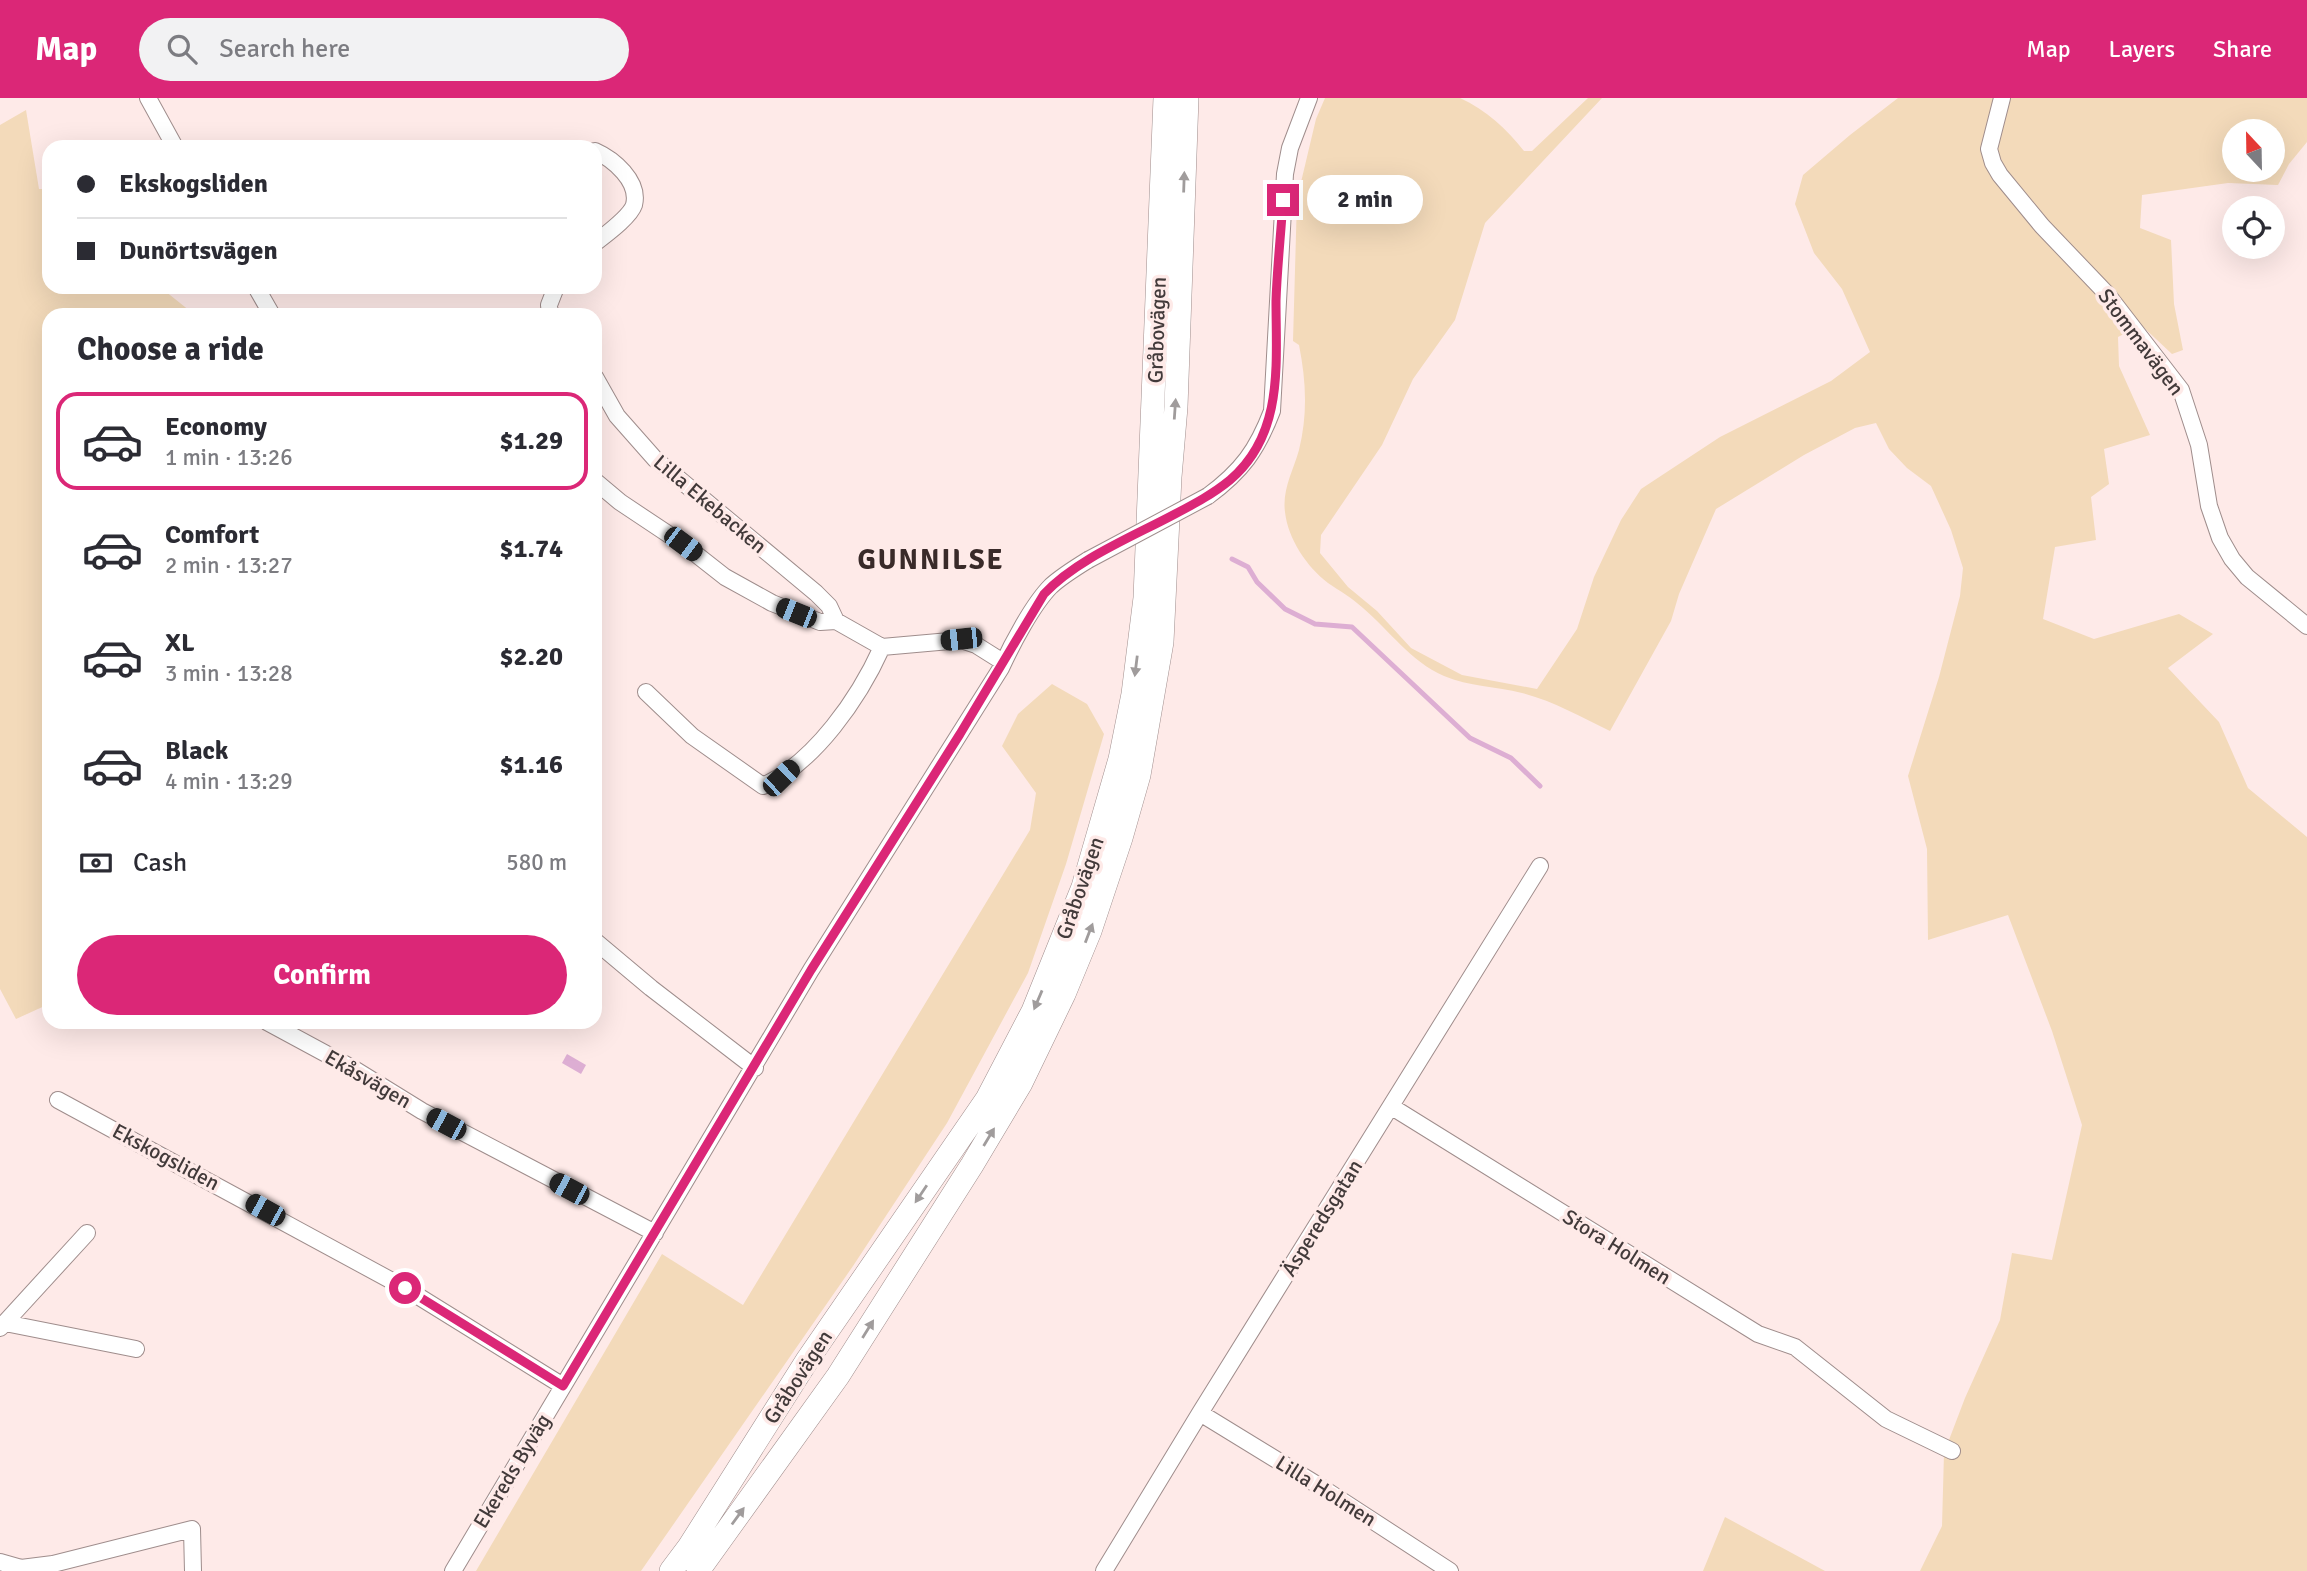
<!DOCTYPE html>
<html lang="en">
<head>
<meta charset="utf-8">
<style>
  :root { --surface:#fff; --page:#f2f2f3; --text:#2b2b33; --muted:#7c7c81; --line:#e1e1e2; --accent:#db2777 }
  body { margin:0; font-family:Signika,sans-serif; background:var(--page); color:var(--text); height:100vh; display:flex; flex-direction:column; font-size:26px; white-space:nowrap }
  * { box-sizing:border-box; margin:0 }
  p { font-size:23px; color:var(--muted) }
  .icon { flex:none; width:38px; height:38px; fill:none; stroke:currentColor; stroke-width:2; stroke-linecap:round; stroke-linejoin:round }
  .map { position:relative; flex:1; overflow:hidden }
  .sheet { position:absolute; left:42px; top:210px; width:560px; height:721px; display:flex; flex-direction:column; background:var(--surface); border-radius:21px; box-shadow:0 7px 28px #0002 }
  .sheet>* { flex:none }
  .guide { position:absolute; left:42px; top:42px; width:560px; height:154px; border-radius:21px; box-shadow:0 7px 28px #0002; display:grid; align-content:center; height:154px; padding:0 35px; background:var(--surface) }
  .needle { width:46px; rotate:338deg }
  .fabs { position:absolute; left:2222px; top:21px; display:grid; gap:14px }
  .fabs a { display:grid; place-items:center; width:63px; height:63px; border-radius:50%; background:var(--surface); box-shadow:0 7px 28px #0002; font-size:35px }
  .end { position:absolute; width:32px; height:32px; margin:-16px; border:9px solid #db2777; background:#fff; box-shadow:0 0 0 4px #fff }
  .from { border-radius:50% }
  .bubble { position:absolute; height:49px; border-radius:24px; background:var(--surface); box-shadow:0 7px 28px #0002; font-size:23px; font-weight:700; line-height:49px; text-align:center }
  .car { position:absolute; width:21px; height:42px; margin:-21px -10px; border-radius:9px; box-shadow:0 0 5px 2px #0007; background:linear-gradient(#222 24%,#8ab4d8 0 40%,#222 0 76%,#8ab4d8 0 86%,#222 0) }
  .guide b { display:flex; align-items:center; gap:24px; height:66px; font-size:26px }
  .guide b+b { border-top:2px solid var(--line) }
  .guide i { width:18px; height:18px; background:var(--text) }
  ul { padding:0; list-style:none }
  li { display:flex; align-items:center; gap:21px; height:98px; margin:0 14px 10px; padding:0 21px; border:4px solid transparent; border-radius:21px }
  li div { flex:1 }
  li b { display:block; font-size:26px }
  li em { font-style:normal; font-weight:700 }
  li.current { border-color:var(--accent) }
  li>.icon { width:63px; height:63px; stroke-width:1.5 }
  h2 { padding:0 35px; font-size:32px; line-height:84px }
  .pay { display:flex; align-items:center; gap:18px; height:77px; padding:0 35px; font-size:26px }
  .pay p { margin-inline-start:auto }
  .action { display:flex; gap:14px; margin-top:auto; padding:14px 35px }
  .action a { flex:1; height:80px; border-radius:42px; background:var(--accent); color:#fff; font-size:28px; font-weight:700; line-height:80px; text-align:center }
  header { display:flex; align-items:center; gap:42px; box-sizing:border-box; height:98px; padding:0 35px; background:var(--accent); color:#fff }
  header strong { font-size:33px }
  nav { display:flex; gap:38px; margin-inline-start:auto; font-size:24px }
  .search { width:490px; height:63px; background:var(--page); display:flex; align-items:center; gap:18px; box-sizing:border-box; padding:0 24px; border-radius:38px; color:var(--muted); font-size:26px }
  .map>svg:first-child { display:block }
  .green { fill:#f3daba; fill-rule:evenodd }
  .water { fill:#ddaed3 }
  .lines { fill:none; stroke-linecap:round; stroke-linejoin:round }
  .stream { stroke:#ddaed3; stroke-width:5 }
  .minor-casing { stroke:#9f8d8c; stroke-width:18 }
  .secondary-casing { stroke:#9f8d8c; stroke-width:24 }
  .minor { stroke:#fff; stroke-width:16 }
  .secondary { stroke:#fff; stroke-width:23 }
  .minor-bridge-casing { stroke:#9f8d8c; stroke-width:18; stroke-linecap:butt }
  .minor-bridge { stroke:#fff; stroke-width:16 }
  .oneway { fill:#a09c9c }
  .route { stroke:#db2777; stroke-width:9 }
  .labels { text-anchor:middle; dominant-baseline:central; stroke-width:7; stroke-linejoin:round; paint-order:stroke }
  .street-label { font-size:21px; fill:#423a3a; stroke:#feeae8 }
  .district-label { font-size:28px; font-weight:bold; letter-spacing:2px; fill:#392a29; stroke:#feeae8 }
</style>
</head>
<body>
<header>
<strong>Map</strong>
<div class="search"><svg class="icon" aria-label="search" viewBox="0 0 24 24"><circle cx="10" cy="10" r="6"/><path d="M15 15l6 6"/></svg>Search here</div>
<nav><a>Map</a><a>Layers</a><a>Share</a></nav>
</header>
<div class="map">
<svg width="2307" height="1473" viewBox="0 0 2307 1473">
  <rect width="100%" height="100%" fill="#feeae8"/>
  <!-- green -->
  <path class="green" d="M1325,0H1460C1486,12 1507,31 1524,53H1532L1588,0H1602L1485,125L1455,222L1413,281L1382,347L1321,437L1320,455L1348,489L1377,513L1411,550L1462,577L1537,591L1577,531L1594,479L1621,422L1641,391L1720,339L1831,283L1870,254L1842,191L1814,155L1795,106L1803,77L1850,37L1898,0H2307V44L2289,66L2278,87L2228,85L2142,97L2140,130L2171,142L2174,206L2183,252L2172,256L2141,227L2118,239L2119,268L2150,337L2104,351L2109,386L2091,399L2096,442L2055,449L2043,521L2094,541L2179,516L2213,536L2168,570L2219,624L2248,690L2307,739V1473H1920L1942,1428L1944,1355L1965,1300L2000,1222L2012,1155L2052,1162L2082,1027L2052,933L2008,817L1928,842L1927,751L1908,678L1939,579L1960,498L1963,470L1951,432L1931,388L1907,370L1889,351L1876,325L1855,330L1804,357L1716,411L1679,496L1671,523L1610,633C1581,619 1553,603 1522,595C1496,588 1469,589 1444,578C1410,563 1390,533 1363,510C1352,500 1340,493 1328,485C1307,469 1288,441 1285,414C1282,392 1293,373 1299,352C1308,316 1306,282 1299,247L1293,243L1297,101L1316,21ZM2235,33H2273V72H2235Z
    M26,12L39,91H49V189H160L195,217H49V906L16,921L0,891V27Z
    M1052,586L1087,606L1104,636L1066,766L1028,875L947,1025L853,1168L641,1473H476L662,1156L743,1207L1030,732L1036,695L1002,648L1018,616Z
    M1725,1419L1825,1473H1703Z"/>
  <!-- water -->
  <path class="water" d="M567,956L586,967L581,976L562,965Z"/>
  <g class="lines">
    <!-- stream -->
    <path class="stream" d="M1232,461L1248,469L1257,484L1285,511L1315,526L1352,529L1470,640L1511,660L1540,688"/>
    <!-- minor casing -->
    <g class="minor-casing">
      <path id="minor" d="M148,0L175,49
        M2002,0L1989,51L1993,65L2000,77L2042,128L2107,196L2181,292L2199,347L2209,408L2220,440L2232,461L2247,479L2307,528
        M595,53C613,61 640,83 634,107C630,119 605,137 595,145
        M256,189L272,217
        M550,217L549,207L556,189
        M595,279L617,318L655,361L816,495L829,508L836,523L882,549L961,542L976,547L1003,564
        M595,383L620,404L683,446L725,479L772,505L820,524L836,523
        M1208,398C1242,373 1257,352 1272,313L1285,76L1290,50L1309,0
        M646,594L692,638L763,688C815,664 859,600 882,549
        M595,843L651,890L755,970
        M267,924L354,971L422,1013L655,1135
        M58,1002L405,1190L563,1288
        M1392,1009L1758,1236L1795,1249L1886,1321L1952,1353
        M5,1225L136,1251
        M0,1230L87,1135
        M1200,1315L1324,1391L1450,1473
        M0,1464L21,1470L53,1466L192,1431L193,1473
        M453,1473L811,872L1001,570C1012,546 1033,506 1051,488C1062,478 1075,470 1088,462
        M1104,1473L1200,1315L1540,768"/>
    </g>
    <!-- secondary casing -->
    <g class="secondary-casing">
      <path id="secondary" d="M671,1473L689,1449L808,1261L987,1001L1033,913L1083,789L1120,661L1133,596L1145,500L1165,0
        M698,1473L838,1278L972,1067L1021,985L1064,896L1090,833L1121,740L1139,677L1162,544L1170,379L1176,309L1187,0"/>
    </g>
    <!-- minor -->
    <use href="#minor" class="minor"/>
    <!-- secondary -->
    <use href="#secondary" class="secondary"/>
    <!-- minor-bridge casing -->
    <g class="minor-bridge-casing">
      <path id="minor-bridge" d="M1088,462L1208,398"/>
    </g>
    <!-- minor-bridge -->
    <use href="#minor-bridge" class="minor-bridge"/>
  </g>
  <!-- one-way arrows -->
  <defs><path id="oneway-solid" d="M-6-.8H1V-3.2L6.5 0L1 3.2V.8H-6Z" transform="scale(1.75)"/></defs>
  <g class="oneway">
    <use href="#oneway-solid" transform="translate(1184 84) rotate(-88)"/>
    <use href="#oneway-solid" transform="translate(1175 311) rotate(-86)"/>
    <use href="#oneway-solid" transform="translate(1136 568) rotate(97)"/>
    <use href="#oneway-solid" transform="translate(1089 835) rotate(-69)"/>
    <use href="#oneway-solid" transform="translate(1038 902) rotate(113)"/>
    <use href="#oneway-solid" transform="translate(989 1039) rotate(-59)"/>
    <use href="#oneway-solid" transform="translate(921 1096) rotate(124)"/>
    <use href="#oneway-solid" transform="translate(868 1231) rotate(-58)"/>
    <use href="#oneway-solid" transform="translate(738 1418) rotate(-54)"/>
  </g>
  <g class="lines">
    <!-- route -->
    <path class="route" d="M405,1190L563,1288L811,872L960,636L1044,496C1077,461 1132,439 1175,416C1194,406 1213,396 1230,382C1284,336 1276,267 1276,203C1277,170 1281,136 1283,102"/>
  </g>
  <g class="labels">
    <!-- street labels -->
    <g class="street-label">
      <text transform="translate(1157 232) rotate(-88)">Gråbovägen</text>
      <text transform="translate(2141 244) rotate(53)">Stommavägen</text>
      <text transform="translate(710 406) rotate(40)">Lilla Ekebacken</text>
      <text transform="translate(1080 790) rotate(-71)">Gråbovägen</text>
      <text transform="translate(368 981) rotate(30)">Ekåsvägen</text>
      <text transform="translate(166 1059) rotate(28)">Ekskogsliden</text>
      <text transform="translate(1322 1120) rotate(-58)">Äsperedsgatan</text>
      <text transform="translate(1617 1149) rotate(32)">Stora Holmen</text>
      <text transform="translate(798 1279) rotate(-57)">Gråbovägen</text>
      <text transform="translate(512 1373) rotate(-59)">Ekereds Byväg</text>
      <text transform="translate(1326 1393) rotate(32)">Lilla Holmen</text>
    </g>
    <!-- district labels -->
    <g class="district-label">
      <text x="931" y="462">GUNNILSE</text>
    </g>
  </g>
</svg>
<div class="fabs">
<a><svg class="needle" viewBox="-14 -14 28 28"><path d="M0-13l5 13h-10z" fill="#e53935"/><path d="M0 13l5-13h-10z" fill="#7c7c81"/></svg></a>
<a><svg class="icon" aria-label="locate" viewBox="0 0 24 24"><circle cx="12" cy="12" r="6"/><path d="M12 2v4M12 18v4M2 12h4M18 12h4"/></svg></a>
</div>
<i class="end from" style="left:405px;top:1190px"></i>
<i class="end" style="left:1283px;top:102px"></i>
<div class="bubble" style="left:1307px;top:77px;width:116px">2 min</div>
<i class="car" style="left:683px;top:446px;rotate:127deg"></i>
<i class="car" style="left:796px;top:515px;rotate:292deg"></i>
<i class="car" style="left:961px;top:541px;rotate:264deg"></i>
<i class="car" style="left:781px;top:680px;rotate:46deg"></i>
<i class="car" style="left:446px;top:1026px;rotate:298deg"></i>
<i class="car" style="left:569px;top:1091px;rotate:298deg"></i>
<i class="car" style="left:265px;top:1112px;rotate:299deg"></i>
<div class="guide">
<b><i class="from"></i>Ekskogsliden</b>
<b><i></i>Dunörtsvägen</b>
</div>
<section class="sheet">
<h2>Choose a ride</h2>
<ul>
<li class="current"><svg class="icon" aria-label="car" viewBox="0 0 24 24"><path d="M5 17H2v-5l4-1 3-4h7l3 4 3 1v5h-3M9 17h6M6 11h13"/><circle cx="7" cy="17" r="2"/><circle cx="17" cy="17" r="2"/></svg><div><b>Economy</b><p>1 min · 13:26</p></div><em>$1.29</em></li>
<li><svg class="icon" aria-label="car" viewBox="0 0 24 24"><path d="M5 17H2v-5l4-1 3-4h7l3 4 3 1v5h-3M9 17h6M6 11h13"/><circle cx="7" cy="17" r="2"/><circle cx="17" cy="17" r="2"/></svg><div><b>Comfort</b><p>2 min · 13:27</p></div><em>$1.74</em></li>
<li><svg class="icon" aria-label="car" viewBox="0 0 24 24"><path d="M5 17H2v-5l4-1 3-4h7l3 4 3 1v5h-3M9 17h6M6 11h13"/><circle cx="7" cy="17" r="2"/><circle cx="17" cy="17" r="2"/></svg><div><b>XL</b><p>3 min · 13:28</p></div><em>$2.20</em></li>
<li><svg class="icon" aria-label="car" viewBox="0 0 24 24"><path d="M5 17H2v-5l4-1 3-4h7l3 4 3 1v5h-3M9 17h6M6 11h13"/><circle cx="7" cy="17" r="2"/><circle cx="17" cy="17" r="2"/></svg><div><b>Black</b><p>4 min · 13:29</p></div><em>$1.16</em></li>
</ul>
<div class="pay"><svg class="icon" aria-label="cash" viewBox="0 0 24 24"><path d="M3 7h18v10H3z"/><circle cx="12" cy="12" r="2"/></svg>Cash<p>580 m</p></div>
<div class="action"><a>Confirm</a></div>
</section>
</div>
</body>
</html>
